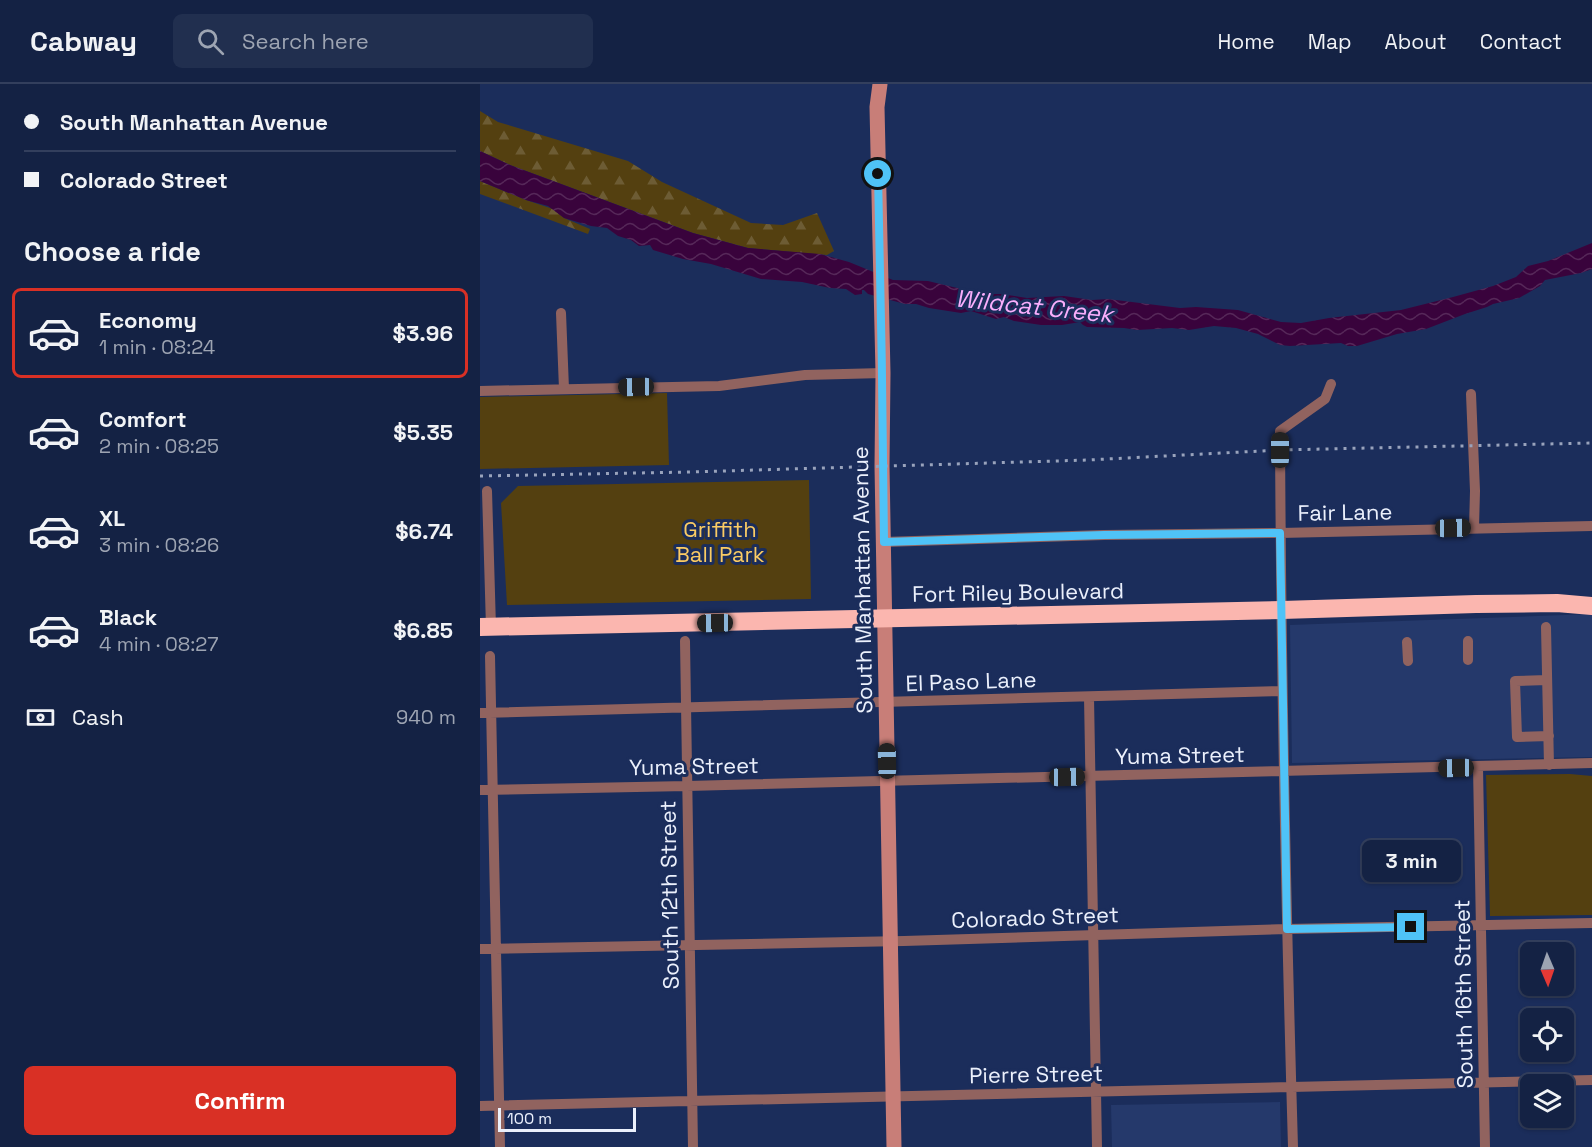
<!DOCTYPE html>
<html lang="en">
<head>
<meta charset="utf-8">
<style>
  :root { --surface:#142244; --page:#212f4f; --text:#f1f3f6; --muted:#9da4b2; --line:#333f5d; --accent:#d93025 }
  body { margin:0; font-family:"Space Grotesk",sans-serif; background:var(--page); color:var(--text); height:100vh; display:flex; flex-direction:column; font-size:22px; white-space:nowrap }
  * { box-sizing:border-box; margin:0 }
  p { font-size:20px; color:var(--muted) }
  .icon { flex:none; width:33px; height:33px; fill:none; stroke:currentColor; stroke-width:2; stroke-linecap:round; stroke-linejoin:round }
  .map { position:relative; flex:1; overflow:hidden }
  .panel { display:flex; flex-direction:column; background:var(--surface); width:480px }
  .panel>* { flex:none }
  .guide { display:grid; align-content:center; height:132px; padding:0 24px; background:var(--surface) }
  .needle { width:39px; rotate:178deg }
  .controls { position:absolute; left:1040px; top:858px; display:grid; gap:12px }
  .controls a { display:grid; place-items:center; width:54px; height:54px; border-radius:9px; background:var(--surface); box-shadow:0 2px 4px #0004,0 0 0 2px var(--line); font-size:30px }
  .scale { position:absolute; left:18px; bottom:15px; width:138px; box-sizing:border-box; padding-left:6px; border:3px solid #ebf0fc; border-top:0; font-size:16px; line-height:21px; white-space:nowrap; color:#ebf0fc; -webkit-text-stroke:4px #1b2d5b; paint-order:stroke }
  .end { position:absolute; width:27px; height:27px; margin:-14px; border:8px solid #4fc3f7; background:#111; box-shadow:0 0 0 3px #111 }
  .from { border-radius:50% }
  .bubble { position:absolute; height:42px; border-radius:9px; background:var(--surface); box-shadow:0 2px 4px #0004,0 0 0 2px var(--line); font-size:20px; font-weight:700; line-height:42px; text-align:center }
  .car { position:absolute; width:18px; height:36px; margin:-18px -9px; border-radius:8px; box-shadow:0 0 4px 2px #0007; background:linear-gradient(#222 24%,#8ab4d8 0 40%,#222 0 76%,#8ab4d8 0 86%,#222 0) }
  .guide b { display:flex; align-items:center; gap:21px; height:57px; font-size:22px }
  .guide b+b { border-top:2px solid var(--line) }
  .guide i { width:15px; height:15px; background:var(--text) }
  ul { padding:0; list-style:none }
  li { display:flex; align-items:center; gap:18px; height:90px; margin:0 12px 9px; padding:0 12px; border:3px solid transparent; border-radius:9px }
  li div { flex:1 }
  li b { display:block; font-size:22px }
  li em { font-style:normal; font-weight:700 }
  li.on { border-color:var(--accent) }
  li>.icon { width:54px; height:54px; stroke-width:1.5 }
  h2 { padding:0 24px; font-size:27px; line-height:72px }
  .pay { display:flex; align-items:center; gap:15px; height:66px; padding:0 24px; font-size:22px }
  .pay p { margin-inline-start:auto }
  .primary-button { display:flex; gap:12px; margin-top:auto; padding:12px 24px }
  .primary-button a { flex:1; height:69px; border-radius:9px; background:var(--accent); color:#fff; font-size:24px; font-weight:700; line-height:69px; text-align:center }
  header { display:flex; align-items:center; gap:36px; box-sizing:border-box; height:84px; padding:0 30px; background:var(--surface); border-bottom:2px solid var(--line) }
  header strong { font-size:28px }
  nav { display:flex; gap:33px; margin-inline-start:auto; font-size:21px }
  .search { width:420px; height:54px; background:var(--page); display:flex; align-items:center; gap:15px; box-sizing:border-box; padding:0 21px; border-radius:9px; color:var(--muted); font-size:22px }
  main { display:flex; flex:1; min-height:0 }
  .map>svg:first-child { display:block }
  .built { fill:#25396b }
  .forest { fill:url(#forest-firs) }
  .park { fill:#544010 }
  .water { fill:url(#water-waves) }
  .lines { fill:none; stroke-linecap:round; stroke-linejoin:round }
  .street { stroke:#91635f; stroke-width:10 }
  .secondary { stroke:#c87e78; stroke-width:15 }
  .highway { stroke:#fbb6af; stroke-width:18 }
  .rail { stroke:#99a3bc; stroke-width:3; stroke-dasharray:3 6; stroke-linecap:butt }
  .route { stroke:#4fc3f7; stroke-width:8 }
  .labels { text-anchor:middle; dominant-baseline:central; stroke-width:6; stroke-linejoin:round; paint-order:stroke }
  .street-label { font-size:22px; fill:#ebf0fc; stroke:#1b2d5b }
  .park-label { font-size:22px; fill:#fbcc64; stroke:#1b2d5b }
  .water-label { font-size:24px; font-style:italic; fill:#f9aefc; stroke:#1b2d5b }
</style>
</head>
<body>
<header>
<strong>Cabway</strong>
<div class="search"><svg class="icon" aria-label="search" viewBox="0 0 24 24"><circle cx="10" cy="10" r="6"/><path d="M15 15l6 6"/></svg>Search here</div>
<nav><a>Home</a><a>Map</a><a>About</a><a>Contact</a></nav>
</header>
<main>
<section class="panel">
<div class="guide">
<b><i class="from"></i>South Manhattan Avenue</b>
<b><i></i>Colorado Street</b>
</div>
<h2>Choose a ride</h2>
<ul>
<li class="on"><svg class="icon" aria-label="car" viewBox="0 0 24 24"><path d="M5 17H2v-5l4-1 3-4h7l3 4 3 1v5h-3M9 17h6M6 11h13"/><circle cx="7" cy="17" r="2"/><circle cx="17" cy="17" r="2"/></svg><div><b>Economy</b><p>1 min · 08:24</p></div><em>$3.96</em></li>
<li><svg class="icon" aria-label="car" viewBox="0 0 24 24"><path d="M5 17H2v-5l4-1 3-4h7l3 4 3 1v5h-3M9 17h6M6 11h13"/><circle cx="7" cy="17" r="2"/><circle cx="17" cy="17" r="2"/></svg><div><b>Comfort</b><p>2 min · 08:25</p></div><em>$5.35</em></li>
<li><svg class="icon" aria-label="car" viewBox="0 0 24 24"><path d="M5 17H2v-5l4-1 3-4h7l3 4 3 1v5h-3M9 17h6M6 11h13"/><circle cx="7" cy="17" r="2"/><circle cx="17" cy="17" r="2"/></svg><div><b>XL</b><p>3 min · 08:26</p></div><em>$6.74</em></li>
<li><svg class="icon" aria-label="car" viewBox="0 0 24 24"><path d="M5 17H2v-5l4-1 3-4h7l3 4 3 1v5h-3M9 17h6M6 11h13"/><circle cx="7" cy="17" r="2"/><circle cx="17" cy="17" r="2"/></svg><div><b>Black</b><p>4 min · 08:27</p></div><em>$6.85</em></li>
</ul>
<div class="pay"><svg class="icon" aria-label="cash" viewBox="0 0 24 24"><path d="M3 7h18v10H3z"/><circle cx="12" cy="12" r="2"/></svg>Cash<p>940 m</p></div>
<div class="primary-button"><a>Confirm</a></div>
</section>
<div class="map">
<svg width="1112" height="1063" viewBox="0 0 1112 1063">
  <defs>
    <pattern id="forest-firs" width="22" height="20" patternUnits="userSpaceOnUse" patternTransform="scale(1.5)"><rect width="22" height="20" fill="#544010"/><path d="M5 1l3.5 6h-7zM16 11l3.5 6h-7z" fill="#6d5c34"/></pattern>
    <pattern id="water-waves" width="16" height="10" patternUnits="userSpaceOnUse" patternTransform="scale(1.5)"><rect width="16" height="10" fill="#39033c"/><path d="M0 5q4-4 8 0t8 0" fill="none" stroke="#562859"/></pattern>
  </defs>
  <rect width="100%" height="100%" fill="#1b2d5b"/>
  <!-- built -->
  <path class="built" d="M1112,530V673L812,679L810,541Z
    M800,1018L801,1063H632L631,1021Z"/>
  <!-- forest -->
  <path class="forest" d="M0,27L18,38L148,77L182,98L271,139L303,141L337,129L354,167L347,171L268,164L213,149L30,81L0,67Z
    M0,97L46,116L73,125L84,134L110,145L108,150L0,110Z"/>
  <!-- park -->
  <path class="park" d="M187,309L189,381L0,385V313Z
    M329,396L331,515L27,521L21,419L38,402Z
    M1090,690L1112,692V831L1010,832L1006,691Z"/>
  <!-- water -->
  <path class="water" d="M0,67L30,81L213,149L268,164L340,170L369,178L413,196L448,197L502,210H521L547,214L584,212L612,216L628,215L700,224L716,223L758,226L801,238L821,239L849,234L921,226L973,213L1013,202L1036,193L1048,182L1068,177L1112,159V185L1101,189L1065,196L1060,202L1039,214L1013,220L1007,223L985,230L946,245L917,250L877,262H868L861,259L810,262L800,261L778,250L756,244L734,242L709,246L692,244L657,246L644,244L607,243L603,241L600,238L582,241H561L534,237L524,233L516,235L491,227L481,229L449,224L436,220H425L388,210L384,206H382V210L375,211L366,205L350,204L322,198L281,195L231,180L203,175L173,166L170,161L159,162L151,156L138,152L127,144L111,142L84,134L68,122L46,116L0,97Z"/>
  <g class="lines">
    <!-- street -->
    <path class="street" d="M81,229L84,305
      M0,307L239,302L325,291L403,289
      M991,310L995,407L994,444
      M7,407L11,543
      M403,458L624,451L800,449L1112,442
      M1066,543L1069,681
      M205,557L213,1063
      M988,557V576
      M927,558L928,577
      M10,572L20,1063
      M1067,596L1035,597L1037,653L1069,652
      M609,613L617,1063
      M0,629L802,607
      M998,683L1005,1063
      M0,706L207,702L1112,679
      M0,865L424,857L807,845L1112,839
      M0,1022L1112,996
      M813,1063C806,824 801,585 800,347L845,315L851,300"/>
    <!-- secondary -->
    <path class="secondary" d="M400,0L397,23L403,289L402,382L414,1063"/>
    <!-- highway -->
    <path class="highway" d="M0,543L802,526L996,520L1077,519L1112,522"/>
    <!-- rail -->
    <path class="rail" d="M0,392L210,388L608,376L800,366L1112,359"/>
  </g>
  <g class="lines">
    <!-- route -->
    <path class="route" d="M398,90C401,213 403,335 404,458L624,451L800,449L807,845L931,843"/>
  </g>
  <g class="labels">
    <!-- street labels -->
    <g class="street-label">
      <text transform="translate(865 428) rotate(-1)">Fair Lane</text>
      <text transform="translate(382 496) rotate(-91)">South Manhattan Avenue</text>
      <text transform="translate(538 508) rotate(-1)">Fort Riley Boulevard</text>
      <text transform="translate(491 597) rotate(-2)">El Paso Lane</text>
      <text transform="translate(700 671) rotate(-1)">Yuma Street</text>
      <text transform="translate(214 682) rotate(-1)">Yuma Street</text>
      <text transform="translate(189 811) rotate(-91)">South 12th Street</text>
      <text transform="translate(555 833) rotate(-2)">Colorado Street</text>
      <text transform="translate(983 910) rotate(-91)">South 16th Street</text>
      <text transform="translate(556 990) rotate(-1)">Pierre Street</text>
    </g>
    <!-- park labels -->
    <g class="park-label">
      <text x="240" y="445">Griffith<tspan x="240" dy="25">Ball Park</tspan></text>
    </g>
    <!-- water labels -->
    <g class="water-label">
      <text transform="translate(554 222) rotate(6)">Wildcat Creek</text>
    </g>
  </g>
</svg>
<div class="controls">
<a><svg class="needle" viewBox="-14 -14 28 28"><path d="M0-13l5 13h-10z" fill="#e53935"/><path d="M0 13l5-13h-10z" fill="#9da4b2"/></svg></a>
<a><svg class="icon" aria-label="locate" viewBox="0 0 24 24"><circle cx="12" cy="12" r="6"/><path d="M12 2v4M12 18v4M2 12h4M18 12h4"/></svg></a>
<a><svg class="icon" aria-label="layers" viewBox="0 0 24 24"><path d="M12 4l9 5-9 5-9-5zM3 14l9 5 9-5"/></svg></a>
</div>
<div class="scale">100 m</div>
<i class="end from" style="left:398px;top:90px"></i>
<i class="end" style="left:931px;top:843px"></i>
<div class="bubble" style="left:882px;top:756px;width:99px">3 min</div>
<i class="car" style="left:156px;top:303px;rotate:269deg"></i>
<i class="car" style="left:800px;top:366px;rotate:0deg"></i>
<i class="car" style="left:973px;top:444px;rotate:89deg"></i>
<i class="car" style="left:235px;top:539px;rotate:269deg"></i>
<i class="car" style="left:407px;top:677px;rotate:359deg"></i>
<i class="car" style="left:976px;top:684px;rotate:269deg"></i>
<i class="car" style="left:587px;top:693px;rotate:89deg"></i>
</div>
</main>
</body>
</html>
